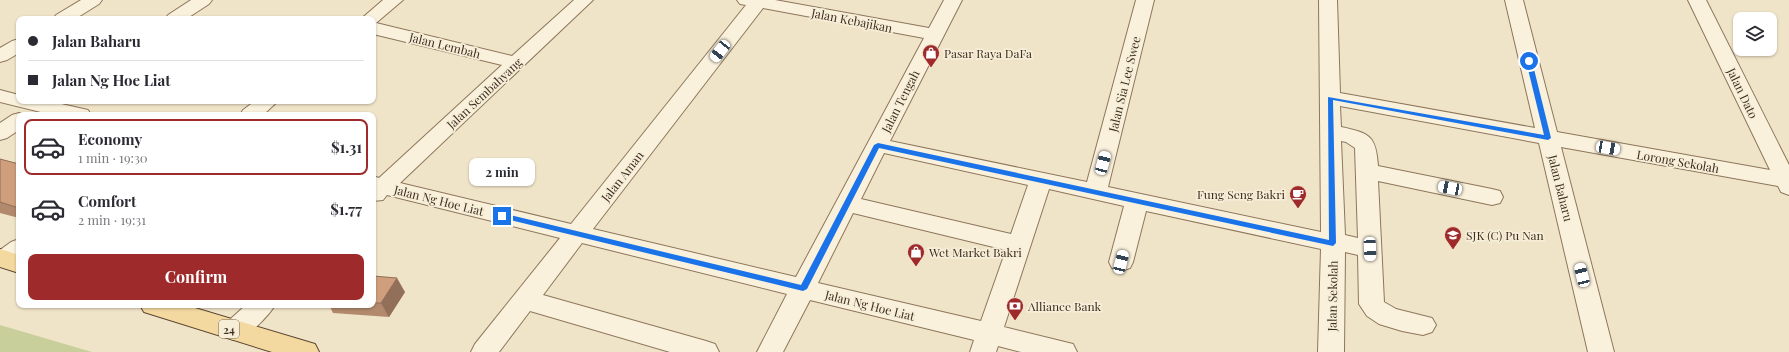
<!DOCTYPE html>
<html lang="en">
<head>
<meta charset="utf-8">
<style>
  :root { --surface:#fff; --page:#f2f2f3; --text:#2b2b33; --muted:#7c7c81; --line:#e1e1e2; --accent:#9e2a2b }
  body { margin:0; font-family:"Playfair Display",serif; background:var(--page); color:var(--text); height:100vh; display:flex; flex-direction:column; font-size:15px; white-space:nowrap }
  * { box-sizing:border-box; margin:0 }
  p { font-size:13px; color:var(--muted) }
  .icon { flex:none; width:22px; height:22px; fill:none; stroke:currentColor; stroke-width:2; stroke-linecap:round; stroke-linejoin:round }
  .map { position:relative; flex:1; overflow:hidden }
  .sheet { position:absolute; left:16px; top:112px; width:360px; height:196px; display:flex; flex-direction:column; background:var(--surface); border-radius:8px; box-shadow:0 1px 3px #0004 }
  .sheet>* { flex:none }
  .hud { position:absolute; left:16px; top:16px; width:360px; height:88px; border-radius:8px; box-shadow:0 1px 3px #0004; display:grid; align-content:center; height:88px; padding:0 12px; background:var(--surface) }
  .tools { position:absolute; left:1733px; top:12px; display:grid; gap:8px }
  .tools a { display:grid; place-items:center; width:44px; height:44px; border-radius:8px; background:var(--surface); box-shadow:0 1px 3px #0004; font-size:20px }
  .end { position:absolute; width:18px; height:18px; margin:-9px; border:5px solid #1a73e8; background:#fff; box-shadow:0 0 0 2px #fff }
  .from { border-radius:50% }
  .bubble { position:absolute; height:28px; border-radius:8px; background:var(--surface); box-shadow:0 1px 3px #0004; font-size:13px; font-weight:700; line-height:28px; text-align:center }
  .car { position:absolute; width:12px; height:24px; margin:-12px -6px; border-radius:5px; box-shadow:0 0 3px 1px #0007; background:linear-gradient(#fff 24%,#345 0 40%,#fff 0 76%,#345 0 86%,#fff 0) }
  .hud b { display:flex; align-items:center; gap:14px; height:38px; font-size:15px }
  .hud b+b { border-top:1px solid var(--line) }
  .hud i { width:10px; height:10px; background:var(--text) }
  ul { padding:7px 0 0; list-style:none }
  li { display:flex; align-items:center; gap:12px; height:56px; margin:0 8px 6px; padding:0 4px; border:2px solid transparent; border-radius:8px }
  li div { flex:1 }
  li b { display:block; font-size:15px }
  li em { font-style:normal; font-weight:700 }
  li.selected { border-color:var(--accent) }
  li>.icon { width:36px; height:36px; stroke-width:1.5 }
  .primary-button { display:flex; gap:8px; margin-top:auto; padding:8px 12px }
  .primary-button a { flex:1; height:46px; border-radius:8px; background:var(--accent); color:#fff; font-size:16px; font-weight:700; line-height:46px; text-align:center }
  .map>svg:first-child { display:block }
  .green { fill:#c9cf9b }
  .lines { fill:none; stroke-linecap:round; stroke-linejoin:round }
  .minor-casing { stroke:#8d765c; stroke-width:2 }
  .major-casing { stroke:#5b4430; stroke-width:2 }
  .minor { fill:#faf1dc; fill-rule:evenodd }
  .major { fill:#f3d9a0; fill-rule:evenodd }
  .wall { fill:#b2896c }
  .shaded-wall { fill:#916f58 }
  .building { fill:#cf9f7d; stroke:#916f58 }
  .route { fill:#1a73e8 }
  .labels { text-anchor:middle; dominant-baseline:central; stroke-width:3.5; stroke-linejoin:round; paint-order:stroke }
  .shield { fill:#f7eed8; stroke:#756857; stroke-width:1 }
  .shield-label { font-size:11px; font-weight:bold; fill:#3d2e20 }
  .street-label { font-size:12px; fill:#3d2e20; stroke:#f7eed8 }
  .poi-label { font-size:12px; fill:#3d2e20; stroke:#f7eed8; text-anchor:start }
</style>
</head>
<body>
<div class="map">
<svg width="1789" height="352" viewBox="0 0 1789 352">
  <rect width="100%" height="100%" fill="#f0e4c8"/>
  <!-- green -->
  <path class="green" d="M0,325L92,352H0Z"/>
  <g class="lines">
    <!-- minor casing -->
    <g class="minor-casing">
      <path id="minor" d="M81,0H102L99,4L75,19H53L56,15Z
        M191,0H212L209,4L186,19H165L168,15Z
        M383,0H403L376,23L512,56L574,0H593L400,183L571,224L746,5L740,4L737,0H775L929,28L944,0H962L890,141L1087,182L1136,0H1154L1108,187L1321,232L1319,0H1337L1340,93L1535,128L1505,0H1523L1557,132L1770,170L1688,0H1706L1789,165V195L1781,192L1778,186L1561,147L1614,352H1588L1539,143L1340,106L1341,127C1370,133 1376,136 1378,166L1492,189L1500,191L1503,197L1500,203L1492,205L1378,181L1384,302L1396,309L1432,318L1436,325L1432,332L1423,335L1402,331L1379,324L1367,316L1359,304L1358,255L1345,252L1344,352H1318L1321,249L1146,211L1133,262L1130,268L1121,271L1112,268L1109,262L1124,206L1049,189L1004,327L1073,344L1077,352H1021L998,346L996,352H970L974,340L810,300L783,352H757L787,294L582,243L543,295L706,341L715,344L719,352H670L530,311L499,352H471L475,344L560,238L387,195L383,200L373,201V176L379,178L502,65L373,34V19H361ZM763,8L924,38L796,277L593,229ZM1341,141L1346,142L1355,148L1358,238L1345,235ZM884,153L1028,185L1011,234L861,199ZM853,213L1006,250L981,321L818,283Z
        M19,39V53L7,60L0,62V48L12,41Z
        M0,90L19,95V101H48L88,110L91,115H53L0,102Z
        M255,101H278L263,115H240L243,110Z
        M19,113L25,115H19V130L7,138L0,140V123L12,115Z
        M19,239V261C13,266 8,269 0,266V250L11,242Z
        M246,305H275C270,314 246,340 235,340C232,340 228,338 226,337L222,330L226,323Z"/>
    </g>
    <!-- major casing -->
    <g class="major-casing">
      <path id="major" d="M0,249L19,255V273L0,267Z
        M140,305H185L315,344L319,352H272L144,312Z"/>
    </g>
    <!-- minor -->
    <use href="#minor" class="minor"/>
    <!-- major -->
    <use href="#major" class="major"/>
  </g>
  <!-- wall -->
  <path class="wall" d="M0,159L19,164V218L0,213Z
    M373,276L405,292L389,317L333,313L329,305H373Z"/>
  <!-- shaded-wall -->
  <path class="shaded-wall" d="M397,278L405,292L389,317L381,303Z"/>
  <!-- building -->
  <path class="building" d="M0,159L19,164V208L0,202Z
    M373,276L397,278L381,303H373Z"/>
  <!-- route -->
  <path class="route" d="M1529,59L1532,61L1551,138L1548,140L1333,100L1336,243L1333,246L879,148L807,289L803,291L502,218L499,216L502,213L801,285L874,145L878,143L1329,240L1328,97L1544,135L1526,61Z"/>
  <!-- icons -->
  <defs>
    <g id="shop-pin" transform="scale(0.9)"><path d="M0 17L-7.5 6A9.5 9.5 0 1 1 7.5 6Z" fill="#9e2a2b" stroke="#f7eed8"/><path d="M-5-2.5h2.3a2.7 3.5 0 0 1 5.4 0H5L5.5 6h-11ZM-1.5-2.5h3a1.5 2.3 0 0 0-3 0Z" fill="#fff"/></g>
    <g id="cafe-pin" transform="scale(0.9)"><path d="M0 17L-7.5 6A9.5 9.5 0 1 1 7.5 6Z" fill="#9e2a2b" stroke="#f7eed8"/><path d="M-5.5-4.5H6V0H3Q3 3.5 0 3.5H-2.5Q-5.5 3.5-5.5 0ZM3-3.2v2h1.7v-2ZM-6 4.5H4V6H-6Z" fill="#fff"/></g>
    <g id="school-pin" transform="scale(0.9)"><path d="M0 17L-7.5 6A9.5 9.5 0 1 1 7.5 6Z" fill="#9e2a2b" stroke="#f7eed8"/><path d="M0-5L7-2L0 1L-7-2ZM-4 1L0 2.5L4 1V4Q0 6-4 4Z" fill="#fff"/></g>
    <g id="bank-pin" transform="scale(0.9)"><path d="M0 17L-7.5 6A9.5 9.5 0 1 1 7.5 6Z" fill="#9e2a2b" stroke="#f7eed8"/><path d="M-6-4H6V4H-6ZM0-2.3a2.3 2.3 0 1 0 0 4.6a2.3 2.3 0 1 0 0-4.6Z" fill="#fff"/></g>
  </defs>
  <g fill-rule="evenodd">
    <use href="#shop-pin" x="931" y="53"/>
    <use href="#cafe-pin" x="1298" y="194"/>
    <use href="#school-pin" x="1453" y="235"/>
    <use href="#shop-pin" x="916" y="252"/>
    <use href="#bank-pin" x="1015" y="306"/>
  </g>
  <g class="labels">
    <!-- shield labels -->
    <rect class="shield" x="219" y="320" width="20" height="18" rx="3"/>
    <g class="shield-label">
      <text x="229" y="329">24</text>
    </g>
    <!-- street labels -->
    <g class="street-label">
      <text transform="translate(852 20) rotate(11)">Jalan Kebajikan</text>
      <text transform="translate(445 45) rotate(14)">Jalan Lembah</text>
      <text transform="translate(1124 84) rotate(-76)">Jalan Sia Lee Swee</text>
      <text transform="translate(484 93) rotate(-43)">Jalan Sembahyang</text>
      <text transform="translate(1743 93) rotate(64)">Jalan Dato</text>
      <text transform="translate(900 101) rotate(-63)">Jalan Tengah</text>
      <text transform="translate(1678 161) rotate(10)">Lorong Sekolah</text>
      <text transform="translate(622 176) rotate(-52)">Jalan Aman</text>
      <text transform="translate(1561 188) rotate(76)">Jalan Baharu</text>
      <text transform="translate(439 200) rotate(14)">Jalan Ng Hoe Liat</text>
      <text transform="translate(1332 296) rotate(-89)">Jalan Sekolah</text>
      <text transform="translate(870 305) rotate(14)">Jalan Ng Hoe Liat</text>
    </g>
    <!-- poi labels -->
    <g class="poi-label">
      <text x="944" y="53">Pasar Raya DaFa</text>
      <text x="1285" y="194" text-anchor="end">Fung Seng Bakri</text>
      <text x="1466" y="235">SJK (C) Pu Nan</text>
      <text x="929" y="252">Wet Market Bakri</text>
      <text x="1028" y="306">Alliance Bank</text>
    </g>
  </g>
</svg>
<div class="tools">
<a><svg class="icon" aria-label="layers" viewBox="0 0 24 24"><path d="M12 4l9 5-9 5-9-5zM3 14l9 5 9-5"/></svg></a>
</div>
<i class="end from" style="left:1529px;top:61px"></i>
<i class="end" style="left:502px;top:216px"></i>
<div class="bubble" style="left:469px;top:158px;width:66px">2 min</div>
<i class="car" style="left:720px;top:51px;rotate:218deg"></i>
<i class="car" style="left:1608px;top:148px;rotate:100deg"></i>
<i class="car" style="left:1103px;top:163px;rotate:15deg"></i>
<i class="car" style="left:1450px;top:188px;rotate:281deg"></i>
<i class="car" style="left:1370px;top:249px;rotate:178deg"></i>
<i class="car" style="left:1121px;top:262px;rotate:14deg"></i>
<i class="car" style="left:1582px;top:275px;rotate:346deg"></i>
<div class="hud">
<b><i class="from"></i>Jalan Baharu</b>
<b><i></i>Jalan Ng Hoe Liat</b>
</div>
<section class="sheet">
<ul>
<li class="selected"><svg class="icon" aria-label="car" viewBox="0 0 24 24"><path d="M5 17H2v-5l4-1 3-4h7l3 4 3 1v5h-3M9 17h6M6 11h13"/><circle cx="7" cy="17" r="2"/><circle cx="17" cy="17" r="2"/></svg><div><b>Economy</b><p>1 min · 19:30</p></div><em>$1.31</em></li>
<li><svg class="icon" aria-label="car" viewBox="0 0 24 24"><path d="M5 17H2v-5l4-1 3-4h7l3 4 3 1v5h-3M9 17h6M6 11h13"/><circle cx="7" cy="17" r="2"/><circle cx="17" cy="17" r="2"/></svg><div><b>Comfort</b><p>2 min · 19:31</p></div><em>$1.77</em></li>
</ul>
<div class="primary-button"><a>Confirm</a></div>
</section>
</div>
</body>
</html>
